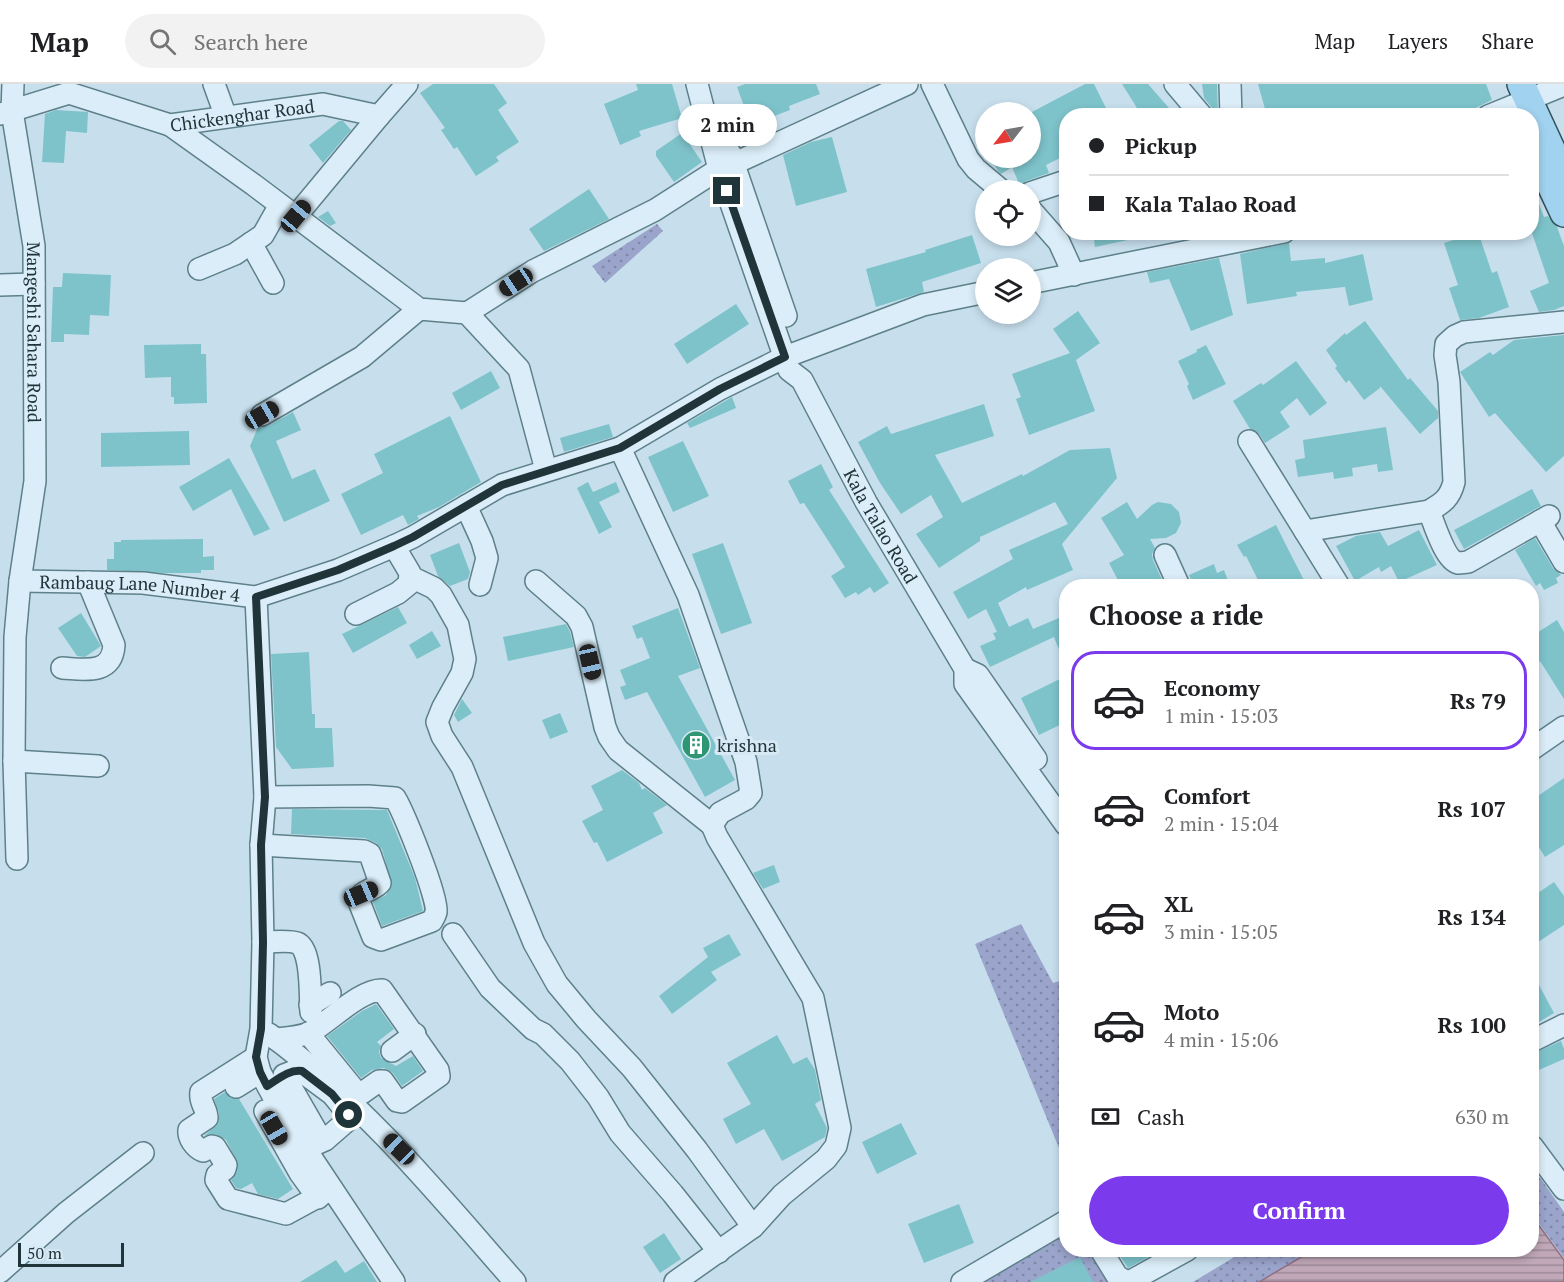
<!DOCTYPE html>
<html lang="en">
<head>
<meta charset="utf-8">
<style>
  :root { --surface:#fff; --page:#f2f2f2; --text:#202124; --muted:#757577; --line:#e0e0e0; --accent:#7c3aed }
  body { margin:0; font-family:"PT Serif",serif; background:var(--page); color:var(--text); height:100vh; display:flex; flex-direction:column; font-size:22px; white-space:nowrap }
  * { box-sizing:border-box; margin:0 }
  p { font-size:20px; color:var(--muted) }
  .icon { flex:none; width:33px; height:33px; fill:none; stroke:currentColor; stroke-width:2; stroke-linecap:round; stroke-linejoin:round }
  .map { position:relative; flex:1; overflow:hidden }
  .panel { position:absolute; left:1059px; top:495px; width:480px; height:678px; display:flex; flex-direction:column; background:var(--surface); border-radius:24px; box-shadow:0 3px 9px #0003 }
  .panel>* { flex:none }
  .top-card { position:absolute; left:1059px; top:24px; width:480px; height:132px; border-radius:24px; box-shadow:0 3px 9px #0003; display:grid; align-content:center; height:132px; padding:0 30px; background:var(--surface) }
  .needle { width:39px; rotate:239deg }
  .buttons { position:absolute; left:975px; top:18px; display:grid; gap:12px }
  .buttons a { display:grid; place-items:center; width:66px; height:66px; border-radius:50%; background:var(--surface); box-shadow:0 3px 9px #0003; font-size:30px }
  .scale { position:absolute; left:18px; bottom:15px; width:106px; box-sizing:border-box; padding-left:6px; border:3px solid #20353a; border-top:0; font-size:16px; line-height:21px; white-space:nowrap; color:#20353a; -webkit-text-stroke:4px #d7e9f5; paint-order:stroke }
  .end { position:absolute; width:27px; height:27px; margin:-14px; border:8px solid #20353a; background:#fff; box-shadow:0 0 0 3px #fff }
  .from { border-radius:50% }
  .bubble { position:absolute; height:42px; border-radius:21px; background:var(--surface); box-shadow:0 3px 9px #0003; font-size:20px; font-weight:700; line-height:42px; text-align:center }
  .car { position:absolute; width:18px; height:36px; margin:-18px -9px; border-radius:8px; box-shadow:0 0 4px 2px #0007; background:linear-gradient(#222 24%,#8ab4d8 0 40%,#222 0 76%,#8ab4d8 0 86%,#222 0) }
  .top-card b { display:flex; align-items:center; gap:21px; height:57px; font-size:22px }
  .top-card b+b { border-top:2px solid var(--line) }
  .top-card i { width:15px; height:15px; background:var(--text) }
  ul { padding:0; list-style:none }
  li { display:flex; align-items:center; gap:18px; height:99px; margin:0 12px 9px; padding:0 18px; border:3px solid transparent; border-radius:24px }
  li div { flex:1 }
  li b { display:block; font-size:22px }
  li em { font-style:normal; font-weight:700 }
  li.on { border-color:var(--accent) }
  li>.icon { width:54px; height:54px; stroke-width:1.5 }
  h2 { padding:0 30px; font-size:27px; line-height:72px }
  .pay { display:flex; align-items:center; gap:15px; height:66px; padding:0 30px; font-size:22px }
  .pay p { margin-inline-start:auto }
  .cta { display:flex; gap:12px; margin-top:auto; padding:12px 30px }
  .cta a { flex:1; height:69px; border-radius:36px; background:var(--accent); color:#fff; font-size:24px; font-weight:700; line-height:69px; text-align:center }
  header { display:flex; align-items:center; gap:36px; box-sizing:border-box; height:84px; padding:0 30px; background:var(--surface); border-bottom:2px solid var(--line) }
  header strong { font-size:28px }
  nav { display:flex; gap:33px; margin-inline-start:auto; font-size:21px }
  .search { width:420px; height:54px; background:var(--page); display:flex; align-items:center; gap:15px; box-sizing:border-box; padding:0 21px; border-radius:33px; color:var(--muted); font-size:22px }
  .map>svg:first-child { display:block }
  .grass { fill:url(#grass-dots) }
  .water { fill:url(#water-rules); stroke:#906f82; stroke-width:1.5 }
  .building { fill:#7ec3ca }
  .lines { fill:none; stroke-linecap:round; stroke-linejoin:round }
  .minor-casing { stroke:#5d8089; stroke-width:24 }
  .major-casing { stroke:#315157; stroke-width:30 }
  .minor { stroke:#dbedf8; stroke-width:21 }
  .major { stroke:#a1d2ef; stroke-width:27 }
  .route { stroke:#20353a; stroke-width:8 }
  .labels { text-anchor:middle; dominant-baseline:central; stroke-width:6; stroke-linejoin:round; paint-order:stroke }
  .street-label { font-size:18px; fill:#20353a; stroke:#d7e9f5 }
  .poi-label { font-size:18px; fill:#20353a; stroke:#d7e9f5; text-anchor:start }
</style>
</head>
<body>
<header>
<strong>Map</strong>
<div class="search"><svg class="icon" aria-label="search" viewBox="0 0 24 24"><circle cx="10" cy="10" r="6"/><path d="M15 15l6 6"/></svg>Search here</div>
<nav><a>Map</a><a>Layers</a><a>Share</a></nav>
</header>
<div class="map">
<svg width="1564" height="1198" viewBox="0 0 1564 1198">
  <defs>
    <pattern id="grass-dots" width="8" height="8" patternUnits="userSpaceOnUse" patternTransform="scale(1.5)"><rect width="8" height="8" fill="#9ba5cc"/><path d="M2 2h.1M6 6h.1" fill="none" stroke="#7e87a7" stroke-width="1.8" stroke-linecap="round"/></pattern>
    <pattern id="water-rules" width="6" height="5" patternUnits="userSpaceOnUse" patternTransform="scale(1.5)"><rect width="6" height="5" fill="#c1a8b8"/><path d="M0 2.5h6" fill="none" stroke="#9c8a97"/></pattern>
  </defs>
  <rect width="100%" height="100%" fill="#c7dfed"/>
  <!-- grass -->
  <path class="grass" d="M657,140L663,147L605,199L592,182Z
    M1021,840L1053,899L1066,895V1081L975,860Z
    M1532,1087L1541,1095L1564,1128V1174L1532,1130Z
    M1066,1149V1166H1097L1113,1198H982Z
    M1246,1166H1317L1262,1198H1193Z"/>
  <!-- water -->
  <path class="water" d="M1532,1132L1564,1176V1198H1259L1313,1166H1532Z"/>
  <!-- building -->
  <path class="building" d="M433,0H494L507,19L498,26L519,58L496,73L499,77L476,92L457,63L454,65L441,46L445,44L420,9Z
    M636,0H672L682,34L639,47L641,52L620,61L604,20L638,6Z
    M745,0H816L820,10L789,22L790,26L751,41L737,3Z
    M1085,0H1094L1110,32H1066V71L1046,81L1049,89L1026,97L1020,102L1012,83L1001,90L998,87L990,74H1030V29Z
    M1122,0H1148L1176,32H1142Z
    M1202,0H1217L1218,32H1214L1212,24L1204,14Z
    M1258,0H1486L1492,16L1459,32H1267Z
    M56,26L88,28L87,49L66,47L64,79L42,78L45,30Z
    M339,37H343L351,46L323,79L309,61Z
    M682,49L702,78L674,98L656,72V67Z
    M832,53L847,108L796,122L783,71L811,58Z
    M1533,104L1544,133L1548,132L1557,143L1564,162V222L1554,226L1539,228L1530,207L1549,199L1532,149Z
    M589,105L609,135L544,167L529,145Z
    M328,127L336,139L330,142L318,133Z
    M1093,148H1141L1142,153L1095,163Z
    M1478,148L1492,189L1497,187L1509,223L1479,234L1460,236L1449,204L1458,201L1444,159Z
    M972,151L981,179L922,198L924,208L876,223L866,185L926,168L925,166Z
    M1289,159L1291,177L1325,174V179L1363,170L1373,216L1349,222L1345,203L1296,208L1297,212L1247,220L1240,170Z
    M1219,174L1233,231L1191,247L1169,195L1150,199L1147,188Z
    M63,189L111,191L109,232L90,231L89,251L64,250V258H51L53,203H62Z
    M736,220L749,240L687,280L674,260Z
    M1078,227L1100,259L1076,276L1095,327L1029,351L1016,315L1021,313L1012,290L1070,269L1053,245Z
    M1365,237L1408,296L1410,294L1438,327V334L1420,350L1380,302V304L1364,316L1349,296L1346,299L1335,284L1337,282L1326,266L1345,249L1346,251Z
    M1564,251V372L1546,388L1495,329L1489,333L1460,288L1490,268L1493,271L1514,256Z
    M201,260V270H206L207,319L174,320V313H171V293L145,294L144,261Z
    M1206,261L1226,300L1193,316L1187,302L1189,300L1178,277L1197,268L1196,266Z
    M1296,277L1327,319L1310,332L1297,314L1280,328L1290,343L1265,359L1259,350L1250,345L1233,317L1261,299L1263,301Z
    M491,287L500,304L461,326L452,309Z
    M732,313L736,324L690,344L687,339Z
    M984,320L994,352L935,371L962,419L1022,390L1023,392L1070,366L1110,364L1117,394L1062,460L1073,486L1027,506L1026,503L998,519L1009,543L1028,534L1033,545L1066,531V583L1054,553L990,583L980,562L996,555L993,549L997,548L986,525L968,535L953,508L1013,475L1009,466L1068,440L1055,418L980,453V457L939,484L916,450L943,433L931,411L901,430L880,399L858,358L887,342L891,350Z
    M293,328L301,346L276,357L292,395L315,385L330,417L284,438L250,362L258,343L268,342Z
    M450,332L481,398L439,423L417,432L419,435L408,441L403,431L361,451L341,410L383,389L374,370Z
    M609,340L613,353L564,368L560,354Z
    M1386,343L1393,386L1378,388L1377,380L1352,384L1353,392L1334,395L1333,388L1298,393L1295,376L1305,374L1303,356Z
    M189,347L190,381L101,383V349Z
    M683,357L709,412L673,428L648,373Z
    M229,374L270,445L254,452L231,405L193,427L179,403Z
    M821,380L833,403L829,406L889,499L874,509L870,503L858,511L856,508L845,514L831,492L845,483L804,419L800,420L788,397Z
    M588,398L593,408L616,398L620,408L599,418L612,443L599,450L577,404Z
    M1532,405L1541,422L1464,465L1454,446Z
    M1127,418L1137,435L1152,421L1158,418L1171,420L1179,428L1181,439L1176,449L1166,454L1150,455L1155,464L1152,470L1153,476L1165,502H1121L1109,479L1124,471L1101,434Z
    M1276,441L1287,463L1307,502H1261L1246,472L1244,473L1237,461Z
    M1419,446L1437,481L1399,498L1391,482L1381,488L1379,483L1355,497L1336,462L1356,452L1380,448L1388,462Z
    M1535,454L1553,484L1561,491L1556,494L1558,499L1544,506L1540,499L1536,502L1515,466Z
    M203,455V473L214,472V486H201V489H164L107,486V475H114V458H121V456Z
    M459,459L470,488L468,495L450,502L438,492L430,471Z
    M723,459L752,539L721,550L692,470Z
    M1214,480L1217,489L1224,486L1230,502H1194L1189,491Z
    M398,523L407,539L353,569L342,550Z
    M678,524L700,584L678,592L735,696L705,713L647,608L625,616L620,603L626,601L620,586L650,574L642,553L637,555L632,542Z
    M81,529L101,562L85,573L77,572L58,544Z
    M1557,536L1564,548V615L1540,577L1532,583V552Z
    M566,540L570,548L574,563L508,577L503,553Z
    M432,547L441,562L417,575L409,561Z
    M309,568L312,630H315V644H332L334,683L292,685L276,663L271,570Z
    M1066,592V638L1039,651L1021,614Z
    M462,615L472,629L458,638L454,631Z
    M560,629L568,648L550,655L542,636Z
    M622,686L639,699L642,706L645,704L667,721L653,729L663,749L607,778L597,758L594,759L582,737L603,726L591,702Z
    M1564,694V761L1545,773L1532,752V716Z
    M292,725L387,726L415,794L423,827L382,842L373,818L386,811L392,801L382,765L376,759L365,754L291,750Z
    M774,781L780,798L763,805L753,789Z
    M1554,798L1564,812V841L1532,862V813Z
    M729,850L741,871L711,888L717,896L672,930L659,912L708,873L703,864Z
    M1532,888L1554,929L1532,942Z
    M376,920L394,945L377,958L381,962L379,968L381,974L396,982L413,972L423,987L402,1002L393,989L384,984L372,986L361,994L327,952L362,927Z
    M777,951L793,980L807,973L815,986L821,1016L815,1020L827,1044L825,1053L782,1077L764,1045L736,1060L723,1035L751,1020L727,979Z
    M1561,957L1564,965V975L1532,989V970Z
    M225,1008L231,1014L239,1015L293,1105L278,1115L258,1110L252,1099L241,1105L236,1104L231,1096L237,1088L238,1079L226,1056L216,1050L204,1052L218,1040L219,1029L214,1015Z
    M901,1039L917,1070L877,1090L862,1058Z
    M959,1120L974,1159L924,1179L908,1140Z
    M664,1149L681,1175L660,1189L643,1163Z
    M1116,1166H1162L1128,1184Z
    M1080,1173L1093,1198H1030Z
    M336,1176L345,1189L364,1177L377,1198H300Z"/>
  <g class="lines">
    <!-- minor casing -->
    <g class="minor-casing">
      <g id="minor">
        <path id="s1" d="M13,0L12,27L34,162L35,397L20,497L15,553L14,677L17,775"/>
        <path d="M214,0L226,33"/>
        <path id="s2" d="M697,0L719,85L789,286L802,296L866,418L965,585V600L1066,741"/>
        <path d="M932,0L968,75L976,85L1001,106"/>
        <path d="M1175,0L1202,32"/>
        <path d="M1230,0L1231,32"/>
        <path id="s3" d="M1,30L69,9L170,41L323,20L379,32L407,0"/>
        <path d="M1488,32L1564,1"/>
        <path d="M170,41L254,101L419,225L467,229L519,285L546,386"/>
        <path d="M730,69L786,232"/>
        <path d="M1030,109L1066,97"/>
        <path d="M1030,125L1059,158L1074,191"/>
        <path d="M296,132L379,32"/>
        <path d="M251,159L273,199"/>
        <path d="M199,185L235,170L263,151L280,121"/>
        <path d="M1030,199L1284,148"/>
        <path d="M0,201L34,200"/>
        <path d="M467,229L533,187L655,126L719,85L733,80L907,0"/>
        <path d="M262,331L362,273L419,225"/>
        <path d="M1249,357L1339,502"/>
        <path d="M620,364L688,511L746,678L751,709L746,715L720,729L712,741L717,753L813,914L840,1044L836,1062L826,1075L782,1111L753,1143L675,1198"/>
        <path d="M466,422L482,457L487,474L480,501"/>
        <path d="M1429,427C1434,439 1445,476 1458,479C1459,479 1468,478 1468,478L1549,432"/>
        <path d="M1540,437L1564,478"/>
        <path d="M1305,447L1429,427C1443,419 1450,414 1454,398L1449,298L1445,271L1446,260L1455,252L1464,248L1564,238"/>
        <path d="M1165,471L1179,502"/>
        <path d="M411,493L434,504L441,511L458,541L461,556L465,575L462,589L443,623L437,638L442,652L462,683L534,859L557,900L586,935L632,984L697,1066L753,1143"/>
        <path id="s4" d="M20,497L143,499L256,513L338,486L394,462L413,453L502,401L620,364L720,305L785,273L923,221L986,208"/>
        <path d="M536,497L576,532L582,543L605,643L609,653L618,666L712,741"/>
        <path d="M256,513L265,713L261,761L263,858L261,945L256,973L260,988L285,1034L394,1198"/>
        <path d="M356,530L398,509L409,500L410,489L394,462"/>
        <path d="M62,584C83,585 112,592 114,561L88,498"/>
        <path d="M965,585L978,591L1036,675"/>
        <path d="M1532,665L1564,643"/>
        <path d="M14,677L98,682"/>
        <path d="M261,761L364,767L370,770L380,799C374,806 363,806 358,815L373,853L381,856L432,837C433,835 436,830 436,828C439,815 404,729 395,714L368,712L265,713"/>
        <path d="M453,850L490,904L533,945L543,950L570,977L598,1013L620,1049L673,1110L719,1168"/>
        <path d="M263,858C271,858 290,856 297,859C312,864 310,913 311,928"/>
        <path d="M310,921L330,909"/>
        <path d="M269,950C364,1019 438,1110 515,1198"/>
        <path d="M276,955C286,954 300,953 309,949C328,939 361,905 382,906L438,986L439,992L402,1018L397,1017L383,997H379L362,1009H357L308,949"/>
        <path d="M1532,957L1564,941"/>
        <path d="M392,967L415,950"/>
        <path d="M256,973L201,1008C199,1019 207,1024 207,1034L189,1046C188,1054 195,1064 203,1067L212,1062L215,1063L226,1081L225,1085L217,1091L216,1096L228,1115L286,1130L332,1105"/>
        <path d="M236,1003L260,988"/>
        <path d="M265,1027L300,1089L318,1114"/>
        <path d="M1532,1062L1564,1105"/>
        <path d="M307,1068L316,1060L325,1056L348,1036L349,1031L332,1010L301,987L297,986L284,991L319,1052L325,1056"/>
        <path d="M1101,1166L1117,1192L1127,1198"/>
        <path d="M0,1188L66,1129L143,1069"/>
        <path d="M962,1198L1066,1137"/>
        <path d="M1129,1198L1187,1166"/>
      </g>
    </g>
    <!-- major casing -->
    <g class="major-casing">
      <path id="major" d="M1521,0L1564,93
        M1540,78L1564,129"/>
    </g>
    <!-- minor -->
    <use href="#minor" class="minor"/>
    <!-- major -->
    <use href="#major" class="major"/>
  </g>
  <g class="lines">
    <!-- route -->
    <path class="route" d="M349,1031L332,1010L302,987C289,985 277,996 267,1002L260,988L256,973L261,945L263,858L261,761L265,713L256,513L338,486L394,462L413,453L502,401L620,364L720,305L785,273L727,107"/>
  </g>
  <!-- icons -->
  <defs>
    <g id="building-disc" transform="scale(1.5)"><circle r="9.5" fill="#2e9674" stroke="#d7e9f5"/><path d="M-4-6H4V6H1V3H-1V6H-4ZM-2.5-4.3h1.7v1.8h-1.7ZM.8-4.3h1.7v1.8H.8ZM-2.5-1h1.7V.8h-1.7ZM.8-1h1.7V.8H.8Z" fill="#fff"/></g>
  </defs>
  <g fill-rule="evenodd">
    <use href="#building-disc" x="696" y="661"/>
  </g>
  <g class="labels">
    <!-- street labels -->
    <g class="street-label">
      <text stroke="none"><textPath href="#s3" startOffset="250">Chickenghar Road</textPath></text>
      <text stroke="none"><textPath href="#s1" startOffset="250">Mangeshi Sahara Road</textPath></text>
      <text stroke="none"><textPath href="#s2" startOffset="483">Kala Talao Road</textPath></text>
      <text stroke="none"><textPath href="#s4" startOffset="120">Rambaug Lane Number 4</textPath></text>
    </g>
    <!-- poi labels -->
    <g class="poi-label">
      <text x="717" y="661">krishna</text>
    </g>
  </g>
</svg>
<div class="buttons">
<a><svg class="needle" viewBox="-14 -14 28 28"><path d="M0-13l5 13h-10z" fill="#e53935"/><path d="M0 13l5-13h-10z" fill="#757577"/></svg></a>
<a><svg class="icon" aria-label="locate" viewBox="0 0 24 24"><circle cx="12" cy="12" r="6"/><path d="M12 2v4M12 18v4M2 12h4M18 12h4"/></svg></a>
<a><svg class="icon" aria-label="layers" viewBox="0 0 24 24"><path d="M12 4l9 5-9 5-9-5zM3 14l9 5 9-5"/></svg></a>
</div>
<div class="scale">50 m</div>
<i class="end from" style="left:349px;top:1031px"></i>
<i class="end" style="left:727px;top:107px"></i>
<div class="bubble" style="left:678px;top:20px;width:99px">2 min</div>
<i class="car" style="left:296px;top:132px;rotate:40deg"></i>
<i class="car" style="left:516px;top:198px;rotate:237deg"></i>
<i class="car" style="left:262px;top:331px;rotate:60deg"></i>
<i class="car" style="left:590px;top:578px;rotate:167deg"></i>
<i class="car" style="left:361px;top:810px;rotate:67deg"></i>
<i class="car" style="left:274px;top:1044px;rotate:150deg"></i>
<i class="car" style="left:399px;top:1065px;rotate:314deg"></i>
<div class="top-card">
<b><i class="from"></i>Pickup</b>
<b><i></i>Kala Talao Road</b>
</div>
<section class="panel">
<h2>Choose a ride</h2>
<ul>
<li class="on"><svg class="icon" aria-label="car" viewBox="0 0 24 24"><path d="M5 17H2v-5l4-1 3-4h7l3 4 3 1v5h-3M9 17h6M6 11h13"/><circle cx="7" cy="17" r="2"/><circle cx="17" cy="17" r="2"/></svg><div><b>Economy</b><p>1 min · 15:03</p></div><em>Rs 79</em></li>
<li><svg class="icon" aria-label="car" viewBox="0 0 24 24"><path d="M5 17H2v-5l4-1 3-4h7l3 4 3 1v5h-3M9 17h6M6 11h13"/><circle cx="7" cy="17" r="2"/><circle cx="17" cy="17" r="2"/></svg><div><b>Comfort</b><p>2 min · 15:04</p></div><em>Rs 107</em></li>
<li><svg class="icon" aria-label="car" viewBox="0 0 24 24"><path d="M5 17H2v-5l4-1 3-4h7l3 4 3 1v5h-3M9 17h6M6 11h13"/><circle cx="7" cy="17" r="2"/><circle cx="17" cy="17" r="2"/></svg><div><b>XL</b><p>3 min · 15:05</p></div><em>Rs 134</em></li>
<li><svg class="icon" aria-label="car" viewBox="0 0 24 24"><path d="M5 17H2v-5l4-1 3-4h7l3 4 3 1v5h-3M9 17h6M6 11h13"/><circle cx="7" cy="17" r="2"/><circle cx="17" cy="17" r="2"/></svg><div><b>Moto</b><p>4 min · 15:06</p></div><em>Rs 100</em></li>
</ul>
<div class="pay"><svg class="icon" aria-label="cash" viewBox="0 0 24 24"><path d="M3 7h18v10H3z"/><circle cx="12" cy="12" r="2"/></svg>Cash<p>630 m</p></div>
<div class="cta"><a>Confirm</a></div>
</section>
</div>
</body>
</html>
